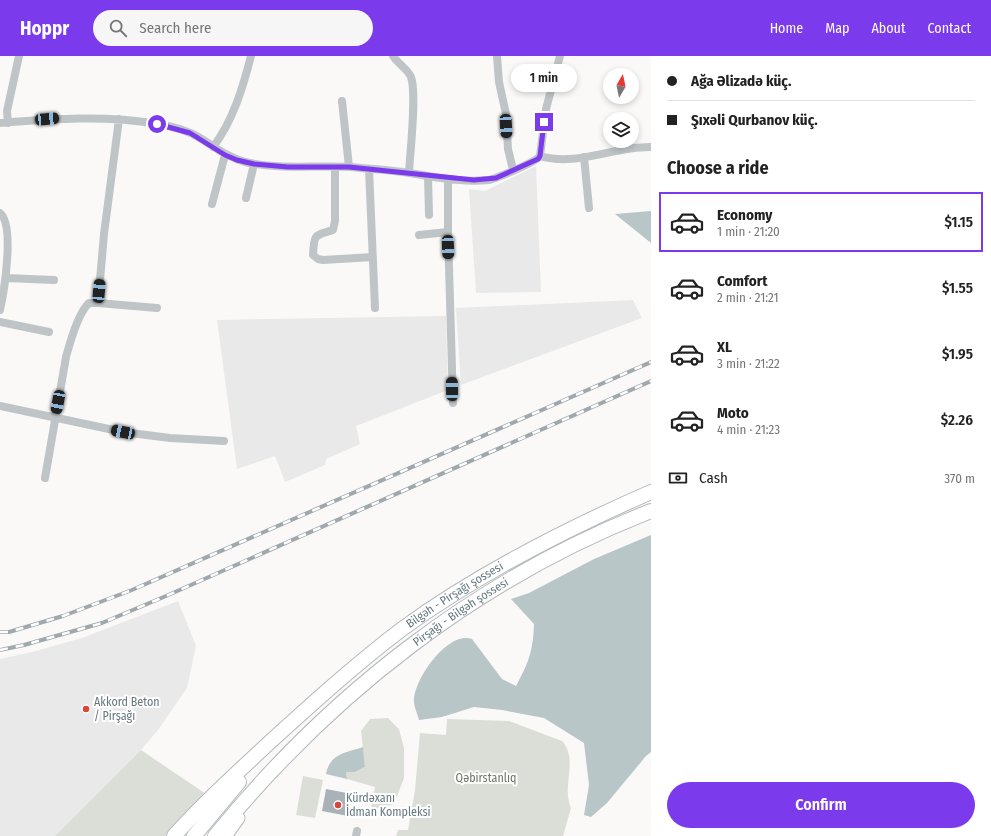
<!DOCTYPE html>
<html lang="en">
<head>
<meta charset="utf-8">
<style>
  :root { --surface:#fff; --page:#f6f6f6; --text:#222; --muted:#767676; --line:#e0e0e0; --accent:#7c3aed }
  body { margin:0; font-family:"Fira Sans Condensed",sans-serif; background:var(--page); color:var(--text); height:100vh; display:flex; flex-direction:column; font-size:15px; white-space:nowrap }
  * { box-sizing:border-box; margin:0 }
  p { font-size:13px; color:var(--muted) }
  .icon { flex:none; width:22px; height:22px; fill:none; stroke:currentColor; stroke-width:2; stroke-linecap:round; stroke-linejoin:round }
  .map { position:relative; flex:1; overflow:hidden }
  .sheet { display:flex; flex-direction:column; background:var(--surface); width:340px }
  .sheet>* { flex:none }
  .guide { display:grid; align-content:center; height:88px; padding:0 16px; background:var(--surface) }
  .needle { width:26px; rotate:9deg }
  .buttons { position:absolute; left:603px; top:12px; display:grid; gap:8px }
  .buttons a { display:grid; place-items:center; width:36px; height:36px; border-radius:50%; background:var(--surface); box-shadow:0 2px 6px #0003; font-size:20px }
  .end { position:absolute; width:18px; height:18px; margin:-9px; border:5px solid #7c3aed; background:#fff; box-shadow:0 0 0 2px #fff }
  .from { border-radius:50% }
  .bubble { position:absolute; height:28px; border-radius:14px; background:var(--surface); box-shadow:0 2px 6px #0003; font-size:13px; font-weight:600; line-height:28px; text-align:center }
  .car { position:absolute; width:12px; height:24px; margin:-12px -6px; border-radius:5px; box-shadow:0 0 3px 1px #0007; background:linear-gradient(#222 24%,#8ab4d8 0 40%,#222 0 76%,#8ab4d8 0 86%,#222 0) }
  .guide b { display:flex; align-items:center; gap:14px; height:38px; font-size:15px }
  .guide b+b { border-top:1px solid var(--line) }
  .guide i { width:10px; height:10px; background:var(--text) }
  ul { padding:0; list-style:none }
  li { display:flex; align-items:center; gap:12px; height:60px; margin:0 8px 6px; padding:0 8px; border:2px solid transparent; border-radius:0px }
  li div { flex:1 }
  li b { display:block; font-size:15px }
  li em { font-style:normal; font-weight:600 }
  li.on { border-color:var(--accent) }
  li>.icon { width:36px; height:36px; stroke-width:1.5 }
  h2 { padding:0 16px; font-size:18px; line-height:48px }
  .pay { display:flex; align-items:center; gap:10px; height:44px; padding:0 16px; font-size:15px }
  .pay p { margin-inline-start:auto }
  .button { display:flex; gap:8px; margin-top:auto; padding:8px 16px }
  .button a { flex:1; height:46px; border-radius:24px; background:var(--accent); color:#fff; font-size:16px; font-weight:600; line-height:46px; text-align:center }
  header { display:flex; align-items:center; gap:24px; box-sizing:border-box; height:56px; padding:0 20px; background:var(--accent); color:#fff }
  header strong { font-size:19px }
  nav { display:flex; gap:22px; margin-inline-start:auto; font-size:14px }
  .search { width:280px; height:36px; background:var(--page); display:flex; align-items:center; gap:10px; box-sizing:border-box; padding:0 14px; border-radius:22px; color:var(--muted); font-size:15px }
  main { display:flex; flex:1; min-height:0 }
  .map>svg:first-child { display:block }
  .built { fill:#e8e9e8 }
  .green { fill:#dbded7 }
  .water { fill:#b8c6c8 }
  .building { fill:#a9b2b6 }
  .lines { fill:none; stroke-linecap:round; stroke-linejoin:round }
  .primary-casing { stroke:#b3b9bc; stroke-width:15 }
  .trunk-casing { stroke:#b3b8bb; stroke-width:16 }
  .minor { stroke:#bfc5c7; stroke-width:8 }
  .primary { stroke:#fff; stroke-width:13 }
  .trunk { stroke:#fff; stroke-width:14 }
  .rail-casing { stroke:#9fa8ac; stroke-width:4 }
  .rail { stroke:#fff; stroke-width:2.5; stroke-dasharray:8; stroke-linecap:butt }
  .route { stroke:#7c3aed; stroke-width:5 }
  .poi-dot { fill:#d6483c; stroke:#fff; stroke-width:1.5 }
  .labels { text-anchor:middle; dominant-baseline:central; stroke-width:4; stroke-linejoin:round; paint-order:stroke }
  .street-label { font-size:12px; fill:#667980; stroke:#fff }
  .poi-label { font-size:12px; fill:#667980; stroke:#fff; text-anchor:start }
  .park-label { font-size:12px; fill:#6c7966; stroke:#fff }
</style>
</head>
<body>
<header>
<strong>Hoppr</strong>
<div class="search"><svg class="icon" aria-label="search" viewBox="0 0 24 24"><circle cx="10" cy="10" r="6"/><path d="M15 15l6 6"/></svg>Search here</div>
<nav><a>Home</a><a>Map</a><a>About</a><a>Contact</a></nav>
</header>
<main>
<div class="map">
<svg width="651" height="780" viewBox="0 0 651 780">
  <rect width="100%" height="100%" fill="#faf9f8"/>
  <!-- built -->
  <path class="built" d="M536,110L541,236L476,237L469,133L485,135Z
    M633,244L642,262L461,329L456,252Z
    M446,260L448,334L356,370L360,388L326,403L325,409L285,426L275,400L237,413L217,264Z
    M178,545L196,590L187,632L158,674L141,694L55,780H0V603L32,596L82,582Z"/>
  <!-- green -->
  <path class="green" d="M388,662L399,673L404,692V722L394,748L371,754L375,731L347,723L346,716H355L365,711L361,675L370,663Z
    M447,663L509,665L562,685C579,704 561,730 571,752L563,780H396L398,774H408L415,734L420,677L446,679Z
    M141,694L206,738L165,780H55Z
    M303,720L323,724L315,762L296,759Z"/>
  <!-- water -->
  <path class="water" d="M651,155V187L615,158Z
    M651,479V696L646,700L607,747L591,761L584,759L589,729L584,687L544,662L502,654L474,651L442,661L419,664C418,659 414,651 414,646C413,624 448,574 472,583L502,623L516,630C529,606 533,595 534,568L511,543L529,537L594,503Z
    M363,691L365,711L355,716H346L347,723L326,718C330,697 346,697 363,691Z"/>
  <!-- building -->
  <path class="building" d="M326,733L352,738L348,760L322,755Z"/>
  <g class="lines">
    <!-- primary casing -->
    <g class="primary-casing">
      <path id="primary" d="M225,780L238,762"/>
    </g>
    <!-- trunk casing -->
    <g class="trunk-casing">
      <g id="trunk">
        <path id="s1" d="M174,780C204,746 238,716 271,685C314,646 356,608 402,573C479,517 564,474 651,436"/>
        <path d="M194,780L239,726"/>
        <path id="s2" d="M215,780C331,637 479,522 651,455"/>
      </g>
    </g>
    <!-- minor -->
    <path class="minor" d="M393,0C398,8 407,12 411,21C417,37 410,97 409,117
      M497,0L499,26L506,58L508,93L513,114
      M342,45L349,111
      M0,67C53,63 104,59 157,68C172,70 187,74 200,82C215,91 227,101 245,106C279,114 315,109 350,111C370,113 391,114 410,117C436,121 463,127 489,124C497,122 536,106 540,100
      M8,67L7,55L19,0
      M213,91C233,65 243,31 251,0
      M540,100C577,111 614,90 651,91
      M540,100L546,53L560,0
      M584,101L589,152
      M335,111V165L333,174C314,180 314,178 313,199L318,203L323,204L373,201
      M369,113L375,252
      M428,120L429,159
      M448,123V176L453,347
      M246,142L254,108
      M212,148L225,99
      M0,157C15,169 4,236 0,254
      M419,179L448,176
      M6,222L54,224
      M98,247L157,252
      M0,266L49,276
      M0,350L123,376L170,382L224,385
      M45,422L66,301C70,286 78,257 89,247H98L104,178L119,63
      M356,780L357,775"/>
    <!-- primary -->
    <use href="#primary" class="primary"/>
    <!-- trunk -->
    <use href="#trunk" class="trunk"/>
    <!-- rail casing -->
    <g class="rail-casing">
      <path id="rail" d="M0,576H9L63,560L132,534L651,306
        M0,594L24,589L102,567L166,540L651,325"/>
    </g>
    <!-- rail -->
    <use href="#rail" class="rail"/>
  </g>
  <g class="lines">
    <!-- route -->
    <path class="route" d="M157,68L190,77L225,99L237,104L254,108L288,111H349L474,124L496,122L538,103L540,100L544,66"/>
  </g>
  <!-- markers -->
  <g class="poi-dot">
    <circle cx="86" cy="653" r="4"/>
    <circle cx="338" cy="749" r="4"/>
  </g>
  <g class="labels">
    <!-- street labels -->
    <g class="street-label">
      <text stroke="none"><textPath href="#s1" startOffset="371">Bilgəh - Pirşağı şossesi</textPath></text>
      <text stroke="none"><textPath href="#s2" startOffset="334">Pirşağı - Bilgəh şossesi</textPath></text>
    </g>
    <!-- poi labels -->
    <g class="poi-label">
      <text x="94" y="646">Akkord Beton<tspan x="94" dy="14">/ Pirşağı</tspan></text>
      <text x="346" y="742">Kürdəxanı<tspan x="346" dy="14">İdman Kompleksi</tspan></text>
    </g>
    <!-- park labels -->
    <g class="park-label">
      <text x="486" y="722">Qəbirstanlıq</text>
    </g>
  </g>
</svg>
<div class="buttons">
<a><svg class="needle" viewBox="-14 -14 28 28"><path d="M0-13l5 13h-10z" fill="#e53935"/><path d="M0 13l5-13h-10z" fill="#767676"/></svg></a>
<a><svg class="icon" aria-label="layers" viewBox="0 0 24 24"><path d="M12 4l9 5-9 5-9-5zM3 14l9 5 9-5"/></svg></a>
</div>
<i class="end from" style="left:157px;top:68px"></i>
<i class="end" style="left:544px;top:66px"></i>
<div class="bubble" style="left:511px;top:8px;width:66px">1 min</div>
<i class="car" style="left:47px;top:63px;rotate:85deg"></i>
<i class="car" style="left:506px;top:70px;rotate:177deg"></i>
<i class="car" style="left:448px;top:191px;rotate:178deg"></i>
<i class="car" style="left:99px;top:235px;rotate:5deg"></i>
<i class="car" style="left:452px;top:333px;rotate:359deg"></i>
<i class="car" style="left:58px;top:346px;rotate:191deg"></i>
<i class="car" style="left:123px;top:376px;rotate:282deg"></i>
</div>
<section class="sheet">
<div class="guide">
<b><i class="from"></i>Ağa Əlizadə küç.</b>
<b><i></i>Şıxəli Qurbanov küç.</b>
</div>
<h2>Choose a ride</h2>
<ul>
<li class="on"><svg class="icon" aria-label="car" viewBox="0 0 24 24"><path d="M5 17H2v-5l4-1 3-4h7l3 4 3 1v5h-3M9 17h6M6 11h13"/><circle cx="7" cy="17" r="2"/><circle cx="17" cy="17" r="2"/></svg><div><b>Economy</b><p>1 min · 21:20</p></div><em>$1.15</em></li>
<li><svg class="icon" aria-label="car" viewBox="0 0 24 24"><path d="M5 17H2v-5l4-1 3-4h7l3 4 3 1v5h-3M9 17h6M6 11h13"/><circle cx="7" cy="17" r="2"/><circle cx="17" cy="17" r="2"/></svg><div><b>Comfort</b><p>2 min · 21:21</p></div><em>$1.55</em></li>
<li><svg class="icon" aria-label="car" viewBox="0 0 24 24"><path d="M5 17H2v-5l4-1 3-4h7l3 4 3 1v5h-3M9 17h6M6 11h13"/><circle cx="7" cy="17" r="2"/><circle cx="17" cy="17" r="2"/></svg><div><b>XL</b><p>3 min · 21:22</p></div><em>$1.95</em></li>
<li><svg class="icon" aria-label="car" viewBox="0 0 24 24"><path d="M5 17H2v-5l4-1 3-4h7l3 4 3 1v5h-3M9 17h6M6 11h13"/><circle cx="7" cy="17" r="2"/><circle cx="17" cy="17" r="2"/></svg><div><b>Moto</b><p>4 min · 21:23</p></div><em>$2.26</em></li>
</ul>
<div class="pay"><svg class="icon" aria-label="cash" viewBox="0 0 24 24"><path d="M3 7h18v10H3z"/><circle cx="12" cy="12" r="2"/></svg>Cash<p>370 m</p></div>
<div class="button"><a>Confirm</a></div>
</section>
</main>
</body>
</html>
